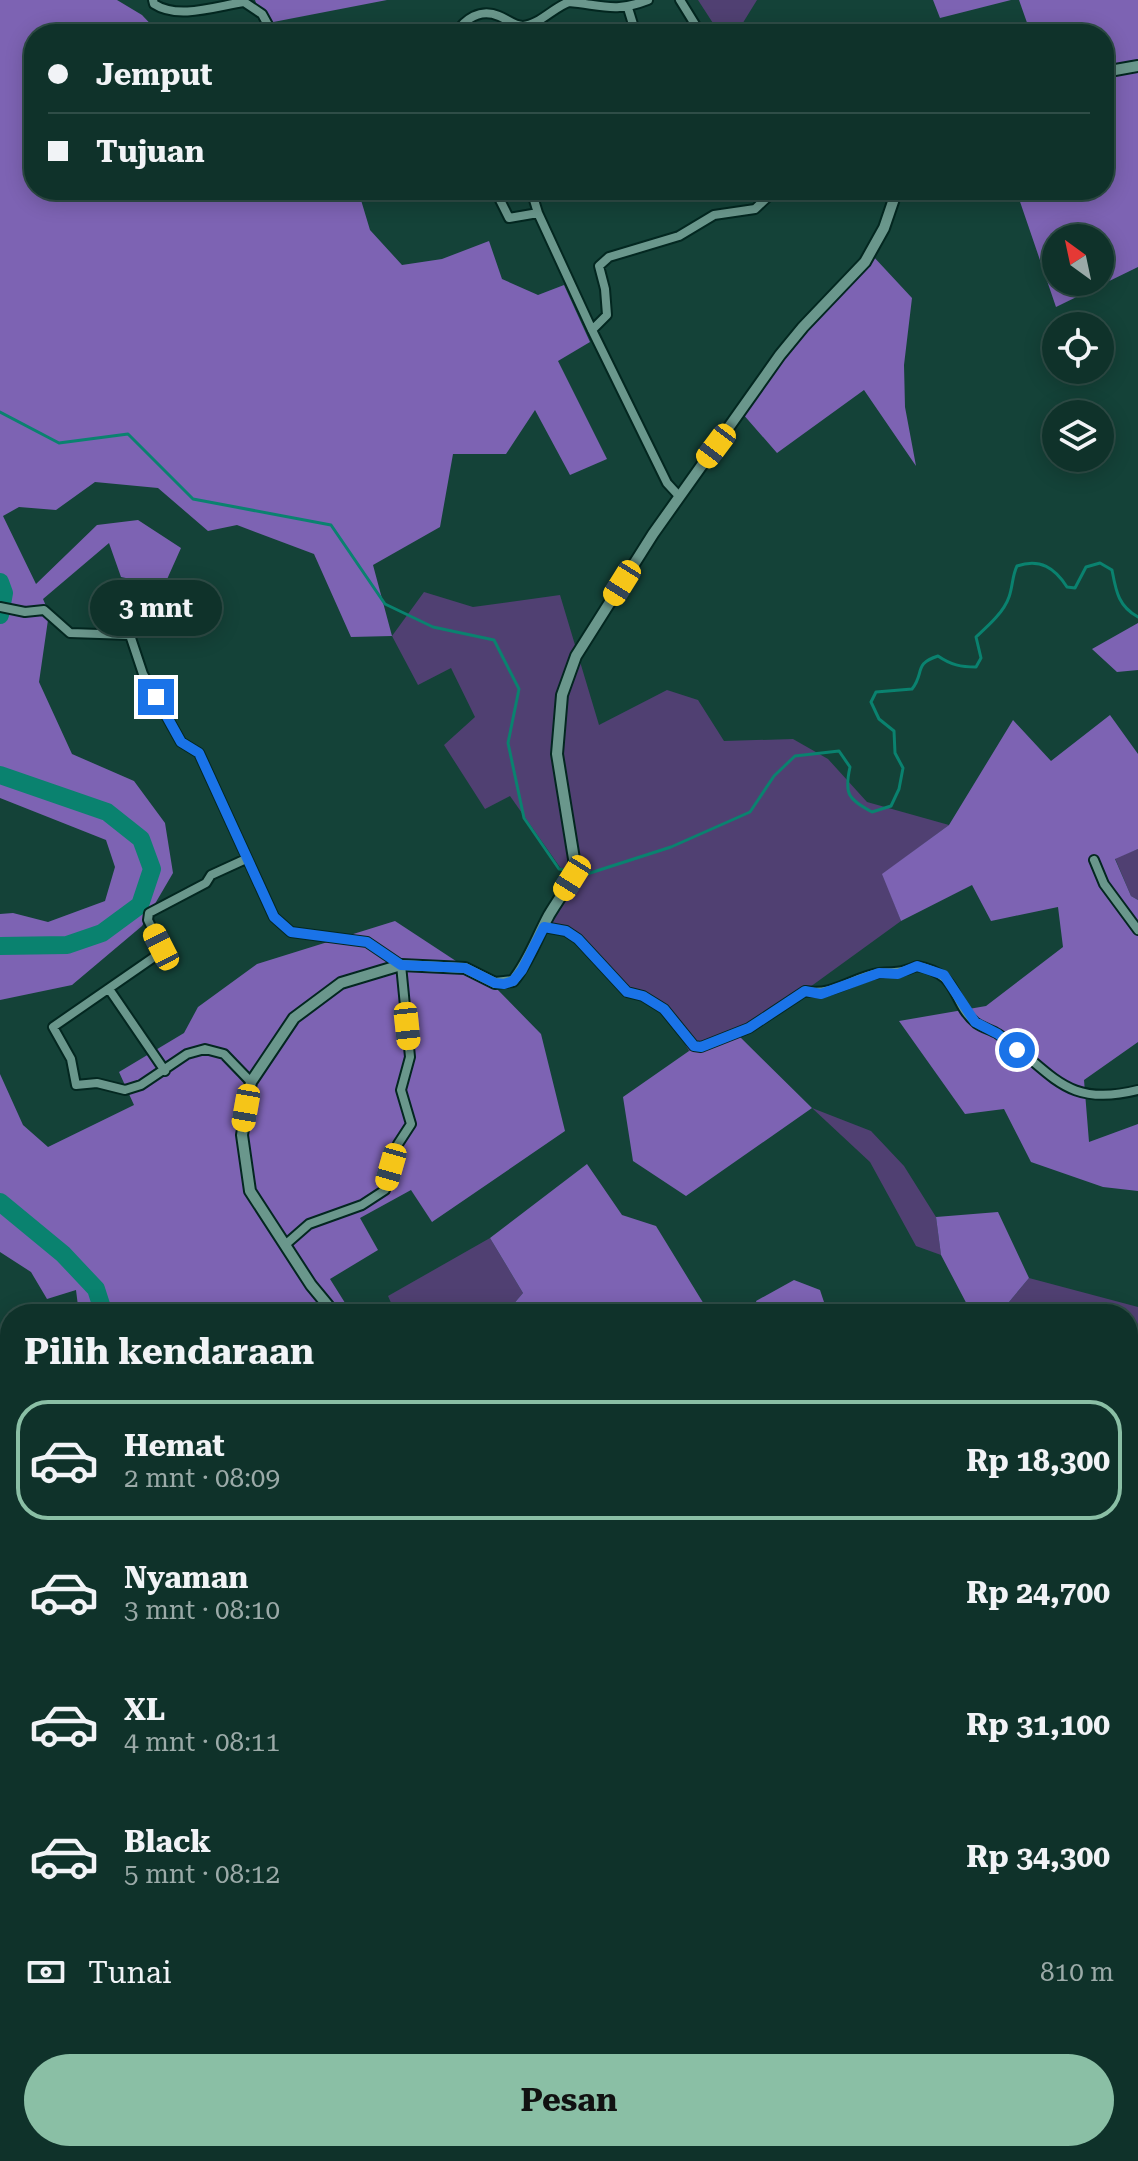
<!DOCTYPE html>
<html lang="id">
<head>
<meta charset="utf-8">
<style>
  :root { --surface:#0f322a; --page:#1d3e36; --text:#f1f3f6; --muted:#9baaa8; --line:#2f4d47; --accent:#8abfa5 }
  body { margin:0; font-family:"Roboto Serif",serif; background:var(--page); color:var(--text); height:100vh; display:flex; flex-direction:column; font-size:30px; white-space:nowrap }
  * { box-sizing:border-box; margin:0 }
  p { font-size:26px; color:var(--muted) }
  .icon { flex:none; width:44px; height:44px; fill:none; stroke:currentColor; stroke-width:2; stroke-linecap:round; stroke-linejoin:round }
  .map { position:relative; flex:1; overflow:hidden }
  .details { position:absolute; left:0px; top:1304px; width:1138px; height:858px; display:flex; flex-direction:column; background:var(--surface); border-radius:32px 32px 0 0; box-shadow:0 4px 20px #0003,0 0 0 2px var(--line) }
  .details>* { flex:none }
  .top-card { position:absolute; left:24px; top:24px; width:1090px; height:176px; border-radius:32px; box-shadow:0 4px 20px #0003,0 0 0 2px var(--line); display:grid; align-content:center; height:176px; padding:0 24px; background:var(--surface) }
  .needle { width:52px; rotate:327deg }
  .fabs { position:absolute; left:1042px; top:224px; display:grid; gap:16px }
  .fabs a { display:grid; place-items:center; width:72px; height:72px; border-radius:50%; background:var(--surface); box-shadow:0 4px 20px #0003,0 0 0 2px var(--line); font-size:40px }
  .end { position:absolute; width:36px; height:36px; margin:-18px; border:10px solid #1a73e8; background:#fff; box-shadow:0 0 0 4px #fff }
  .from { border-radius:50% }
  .bubble { position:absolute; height:56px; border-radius:28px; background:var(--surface); box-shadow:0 4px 20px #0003,0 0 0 2px var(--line); font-size:26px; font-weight:700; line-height:56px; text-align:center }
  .car { position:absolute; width:24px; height:48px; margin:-24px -12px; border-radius:10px; box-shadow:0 0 6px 2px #0007; background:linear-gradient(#f5c518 24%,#345 0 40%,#f5c518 0 76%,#345 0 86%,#f5c518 0) }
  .top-card b { display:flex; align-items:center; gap:28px; height:76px; font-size:30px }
  .top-card b+b { border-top:2px solid var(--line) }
  .top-card i { width:20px; height:20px; background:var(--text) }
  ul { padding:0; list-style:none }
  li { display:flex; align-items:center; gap:24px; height:120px; margin:0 16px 12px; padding:0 8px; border:4px solid transparent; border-radius:32px }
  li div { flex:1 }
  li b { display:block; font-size:30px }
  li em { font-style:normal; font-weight:700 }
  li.current { border-color:var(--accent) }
  li>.icon { width:72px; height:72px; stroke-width:1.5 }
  h2 { padding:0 24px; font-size:36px; line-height:96px }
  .pay { display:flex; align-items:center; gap:20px; height:88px; padding:0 24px; font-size:30px }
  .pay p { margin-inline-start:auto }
  .button { display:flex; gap:16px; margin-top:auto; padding:16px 24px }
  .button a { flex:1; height:92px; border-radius:48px; background:var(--accent); color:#111; font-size:32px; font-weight:700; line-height:92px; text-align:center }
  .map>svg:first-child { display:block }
  .green { fill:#504072 }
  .forest { fill:#7d63b3; fill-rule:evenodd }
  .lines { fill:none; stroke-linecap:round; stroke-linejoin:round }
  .stream { stroke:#0a826f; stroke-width:3 }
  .river { stroke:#0a826f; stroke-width:18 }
  .minor-casing { stroke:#032720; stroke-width:12 }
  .tertiary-casing { stroke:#032720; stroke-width:14 }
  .minor { stroke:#6a978c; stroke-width:8 }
  .tertiary { stroke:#6a978c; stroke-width:10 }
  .route { stroke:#1a73e8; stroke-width:10 }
</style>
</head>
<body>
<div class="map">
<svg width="1138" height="2161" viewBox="0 0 1138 2161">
  <rect width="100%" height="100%" fill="#144238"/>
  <!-- green -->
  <path class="green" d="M698,0H757L736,34H720Z
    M424,592L473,607L560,595L599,725L667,690L698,700L724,741L793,739L828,759L867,802L949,825L883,874L901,921L810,987L737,1034L689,1051L664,1006L619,989L573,937L543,929L569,880L510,796L485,809L444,745L475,717L451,668L418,685L392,636Z
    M1138,849V900L1131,896L1115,858Z
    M812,1108L871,1131L904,1166L936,1217L941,1255L916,1246L870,1162Z
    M490,1238L523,1293L505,1314H396L388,1296Z
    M1029,1278L1138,1307V1352L1128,1350V1314H971H999Z
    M1128,1796L1138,1805V1897L1128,1882Z
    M0,1817L10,1887V2005L0,2013Z"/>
  <!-- forest -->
  <path class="forest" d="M0,0H117L142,15L160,34H34V190H235L237,194L254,190H358L370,230L402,265L442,259L489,241L502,279L538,295L564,285L590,342L558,361L607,459L570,475L535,410L506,454H453L440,527L373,565L392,636L351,637L314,554L237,525L208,531L158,488L95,482L56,510L19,507L3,516L36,584L97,525L138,520L181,548L164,586L121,577L109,543L43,599L49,613L39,682L72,754L134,781L165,823L173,873L142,926L72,985L0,1000V914L13,913L48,922L105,901L115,867L106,840L0,798Z
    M255,0H387L263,24Z
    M933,0H1011L940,18Z
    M1019,0H1138V267L1056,307L1016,190H1104V34H1031ZM1056,238H1100V282H1056Z
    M872,255L912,298L904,365L905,407L916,466L864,390L777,453L742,413L800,328Z
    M1138,623V670L1117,672L1092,649Z
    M1110,715L1138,754V849L1115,859L1131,896L1138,900V1042L1084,1080L1089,1142L1138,1124V1191L1103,1187L1031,1162L1004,1109L965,1114L899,1021L986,1006L1063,947L1058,907L991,921L972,885L901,921L882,874L949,825L1013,720L1051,761Z
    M395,921L494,986L541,1034L565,1131L432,1222L411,1190L360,1218L378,1250L330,1279L352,1314H79L76,1290L47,1299L31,1272L0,1252V1074L23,1125L48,1147L134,1105L119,1072L184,1033L198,1007L257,964Z
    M737,1034L812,1108L686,1196L633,1161L623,1097L689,1051Z
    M587,1164L622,1215L656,1226L710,1314H505L523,1293L490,1238Z
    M998,1212L1029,1278L999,1314L971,1312L941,1255L936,1217Z
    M794,1280L820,1290L828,1314H760L756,1301Z
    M10,1366V1594L7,1596L10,1733L0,1784V1371Z
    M1128,1882L1138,1897V2090L1130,2094L1128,2092Z
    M10,2005V2152H49L43,2161H0V2013Z
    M203,2152H353L357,2161H208Z
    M783,2152H1081L1089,2161H776Z"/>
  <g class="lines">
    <!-- stream -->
    <path class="stream" d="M0,412L59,443L128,434L193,499L331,525L385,604L433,627L494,640L519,689L508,743L524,818L559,869L587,874L671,847L750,812L774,776L795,756L839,751L850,767C844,794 848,799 872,812L891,806L899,789L903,768L895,753L894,731L879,719L871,702L876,692L912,689C925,673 913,664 938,656C951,665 961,667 976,667L981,658L976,637C988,626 1004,612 1009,597C1013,586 1012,576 1017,566C1040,558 1055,568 1067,587L1075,588L1086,567L1100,563L1112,570C1116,591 1118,606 1138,617"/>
    <!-- river -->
    <path class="river" d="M0,582L4,593L0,615
      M0,775L107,812L141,839L152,869L140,905L102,933L67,945L0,946
      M0,1202L63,1254L96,1289L104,1314
      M0,1576L10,1569
      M0,1938L10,1951
      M321,2161L322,2152"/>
    <!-- minor casing -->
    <g class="minor-casing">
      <path id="minor" d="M153,0L154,4C178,20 217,6 244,2L262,14L273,34
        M680,0L701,34
        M628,8L636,34
        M376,34L408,29L417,34
        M455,34C465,19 480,8 499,16C507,19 514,26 523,26C539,25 554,7 569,2C602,5 615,13 648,0
        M385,190L389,195L427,190
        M475,190L476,192L498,196L509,218L538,213
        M531,190L538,213L592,330L667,483L679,496
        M772,190L779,194L798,190
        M592,330L607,315L605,289L599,266L609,257L679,236L714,215L755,209L773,192
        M0,607L25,612L44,610L70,633L130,635L143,674L181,742L199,753L274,917L291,932L367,942L401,965L410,1057L401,1090L411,1124L398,1144L385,1190L362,1205L309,1224L285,1245
        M246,859L211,875L206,883L149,913L148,920L161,947L160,953L53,1027L71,1059L76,1085L97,1083L125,1090L141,1085L187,1054L205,1049L224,1054L251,1082
        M1094,860L1104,884L1138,930
        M544,927L566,931L578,939L627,992L643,996L664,1009L694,1046L701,1047L749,1028L805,991C835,996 852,977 879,973C898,971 897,974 917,966C961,974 950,1001 976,1023C983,1028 992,1030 998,1034C1052,1070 1063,1109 1138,1090
        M109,989L165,1071
        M591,2152L594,2161
        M691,2161L726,2152"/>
    </g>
    <!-- tertiary casing -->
    <g class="tertiary-casing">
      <path id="tertiary" d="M1104,72L1138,66
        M335,1314L311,1285L250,1191L242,1135L251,1082L294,1018L341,983L401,965L465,968L495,983L513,981C529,961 537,937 549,915C559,898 571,884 575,865L557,754L562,695L576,656L653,534L780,355L803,327L865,262L884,228L897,190
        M1128,2129L1138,2136"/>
    </g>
    <!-- minor -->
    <use href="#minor" class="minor"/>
    <!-- tertiary -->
    <use href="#tertiary" class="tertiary"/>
  </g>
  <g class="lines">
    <!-- route -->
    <path class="route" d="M156,697L181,742L199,753L274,917L291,932L367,942L401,965L465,968L495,983L504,984L513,981L522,970L544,927L566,931L578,939L627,992L643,996L664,1009L694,1046L701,1047L749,1028L805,991L821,994L879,973L898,974L917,966L944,975L975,1022L998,1034L1017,1050"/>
  </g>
</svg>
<div class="fabs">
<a><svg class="needle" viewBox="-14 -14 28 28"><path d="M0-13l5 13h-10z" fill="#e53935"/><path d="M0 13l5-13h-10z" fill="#9baaa8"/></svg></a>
<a><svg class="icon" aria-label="locate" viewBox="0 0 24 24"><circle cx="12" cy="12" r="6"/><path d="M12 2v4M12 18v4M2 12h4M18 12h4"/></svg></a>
<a><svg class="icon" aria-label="layers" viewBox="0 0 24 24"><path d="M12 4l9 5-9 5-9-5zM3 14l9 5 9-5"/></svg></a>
</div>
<i class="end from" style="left:1017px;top:1050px"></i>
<i class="end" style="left:156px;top:697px"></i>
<div class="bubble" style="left:90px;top:580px;width:132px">3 mnt</div>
<i class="car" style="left:716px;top:446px;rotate:217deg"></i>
<i class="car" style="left:622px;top:583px;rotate:212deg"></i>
<i class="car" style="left:572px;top:878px;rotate:212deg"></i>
<i class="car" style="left:161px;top:947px;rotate:333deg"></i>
<i class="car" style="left:407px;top:1026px;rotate:174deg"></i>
<i class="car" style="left:246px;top:1108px;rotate:190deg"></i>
<i class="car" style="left:391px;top:1167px;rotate:196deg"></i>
<div class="top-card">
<b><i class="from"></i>Jemput</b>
<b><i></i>Tujuan</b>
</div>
<section class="details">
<h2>Pilih kendaraan</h2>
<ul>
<li class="current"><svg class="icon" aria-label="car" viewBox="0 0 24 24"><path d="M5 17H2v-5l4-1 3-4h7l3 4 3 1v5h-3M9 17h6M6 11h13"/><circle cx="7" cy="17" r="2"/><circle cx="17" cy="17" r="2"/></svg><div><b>Hemat</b><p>2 mnt · 08:09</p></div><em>Rp 18,300</em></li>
<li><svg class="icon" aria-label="car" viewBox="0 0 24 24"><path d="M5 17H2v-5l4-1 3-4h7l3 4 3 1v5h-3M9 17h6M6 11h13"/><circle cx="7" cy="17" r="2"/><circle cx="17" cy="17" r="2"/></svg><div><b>Nyaman</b><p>3 mnt · 08:10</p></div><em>Rp 24,700</em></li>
<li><svg class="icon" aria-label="car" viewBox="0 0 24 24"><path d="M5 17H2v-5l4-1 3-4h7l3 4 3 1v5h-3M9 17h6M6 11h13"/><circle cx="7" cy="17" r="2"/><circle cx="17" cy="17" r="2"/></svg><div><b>XL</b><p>4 mnt · 08:11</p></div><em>Rp 31,100</em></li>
<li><svg class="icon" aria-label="car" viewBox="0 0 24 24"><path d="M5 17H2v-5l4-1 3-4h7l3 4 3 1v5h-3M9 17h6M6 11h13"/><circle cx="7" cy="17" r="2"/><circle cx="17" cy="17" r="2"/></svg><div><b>Black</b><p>5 mnt · 08:12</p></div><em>Rp 34,300</em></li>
</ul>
<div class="pay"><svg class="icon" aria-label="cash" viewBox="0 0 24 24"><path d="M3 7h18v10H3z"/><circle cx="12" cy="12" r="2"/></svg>Tunai<p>810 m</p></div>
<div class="button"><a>Pesan</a></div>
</section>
</div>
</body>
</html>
